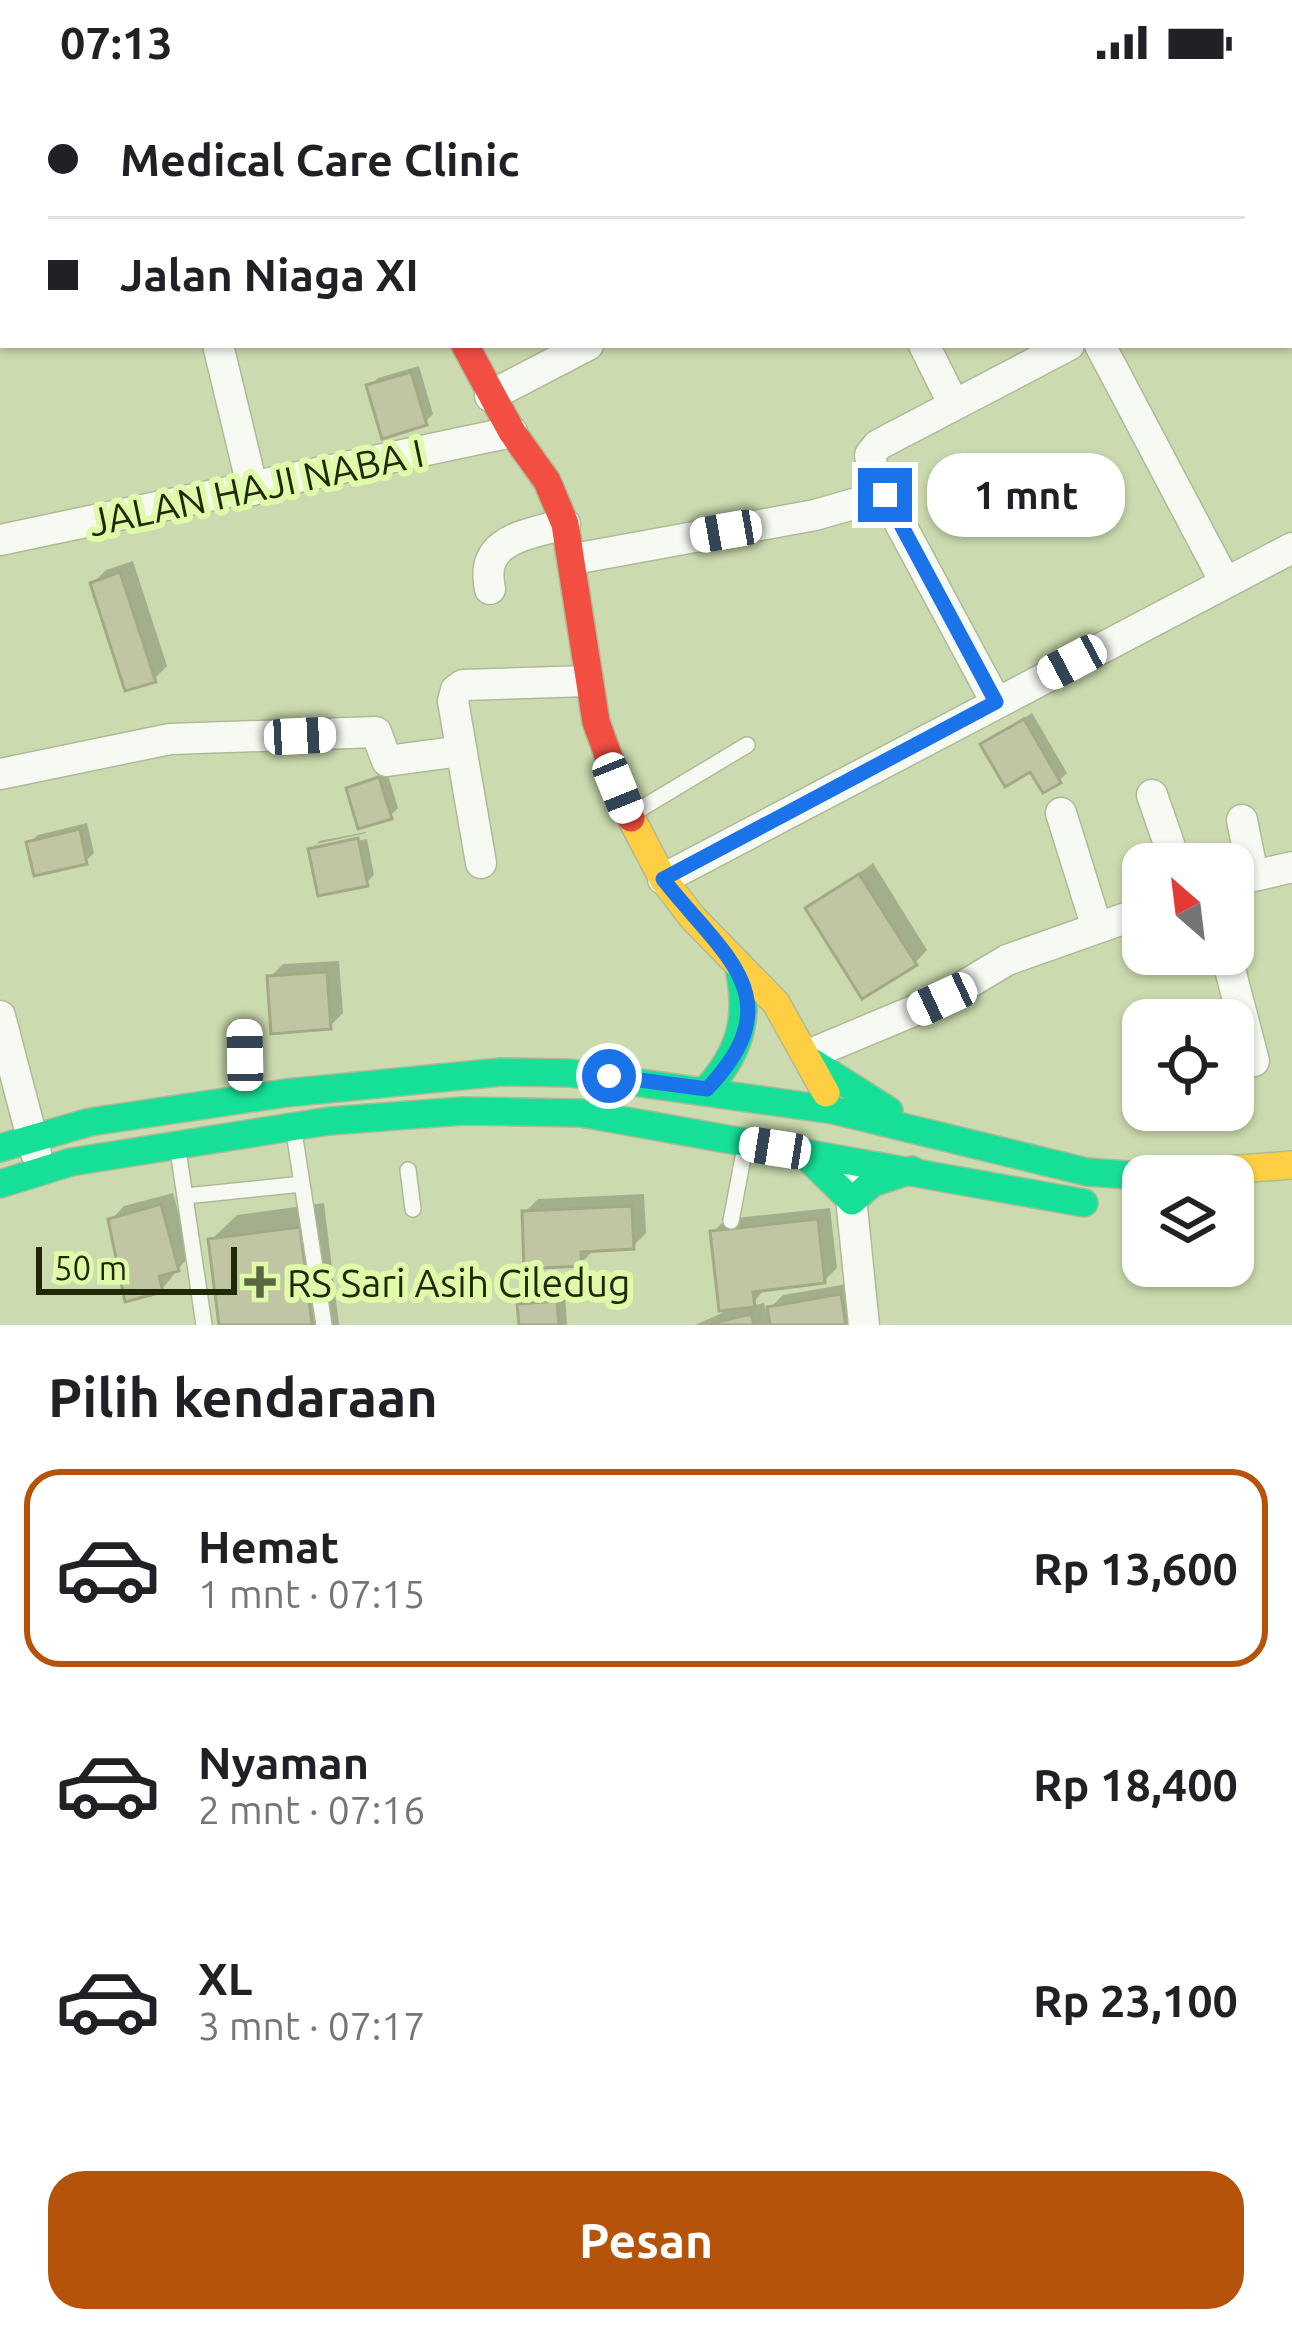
<!DOCTYPE html>
<html lang="id">
<head>
<meta charset="utf-8">
<style>
  :root { --surface:#fff; --page:#f6f6f6; --text:#202124; --muted:#757577; --line:#e0e0e0; --accent:#b45309 }
  body { margin:0; font-family:Ubuntu,sans-serif; background:var(--page); color:var(--text); height:100vh; display:flex; flex-direction:column; font-size:45px; white-space:nowrap }
  * { box-sizing:border-box; margin:0 }
  p { font-size:39px; color:var(--muted) }
  .icon { flex:none; width:66px; height:66px; fill:none; stroke:currentColor; stroke-width:2; stroke-linecap:round; stroke-linejoin:round }
  .map { position:relative; height:1241px; overflow:hidden }
  .side { display:flex; flex-direction:column; background:var(--surface); flex:1 }
  .side>* { flex:none }
  .guide { position:absolute; left:0px; top:0px; width:1293px; height:264px; box-shadow:0 3px 9px #0004; display:grid; align-content:center; height:264px; padding:0 48px; background:var(--surface) }
  .needle { width:78px; rotate:332deg }
  .controls { position:absolute; left:1122px; top:759px; display:grid; gap:24px }
  .controls a { display:grid; place-items:center; width:132px; height:132px; border-radius:24px; background:var(--surface); box-shadow:0 3px 9px #0004; font-size:60px }
  .scale { position:absolute; left:36px; bottom:30px; width:201px; box-sizing:border-box; padding-left:12px; border:6px solid #1f2908; border-top:0; font-size:33px; line-height:42px; white-space:nowrap; color:#1f2908; -webkit-text-stroke:9px #dffbaa; paint-order:stroke }
  .end { position:absolute; width:54px; height:54px; margin:-27px; border:15px solid #1a73e8; background:#fff; box-shadow:0 0 0 6px #fff }
  .from { border-radius:50% }
  .bubble { position:absolute; height:84px; border-radius:36px; background:var(--surface); box-shadow:0 3px 9px #0004; font-size:39px; font-weight:600; line-height:84px; text-align:center }
  .car { position:absolute; width:36px; height:72px; margin:-36px -18px; border-radius:15px; box-shadow:0 0 9px 3px #0007; background:linear-gradient(#fff 24%,#345 0 40%,#fff 0 76%,#345 0 86%,#fff 0) }
  .guide b { display:flex; align-items:center; gap:42px; height:114px; font-size:45px }
  .guide b+b { border-top:3px solid var(--line) }
  .guide i { width:30px; height:30px; background:var(--text) }
  ul { padding:0; list-style:none }
  li { display:flex; align-items:center; gap:36px; height:198px; margin:0 24px 18px; padding:0 24px; border:6px solid transparent; border-radius:36px }
  li div { flex:1 }
  li b { display:block; font-size:45px }
  li em { font-style:normal; font-weight:600 }
  li.on { border-color:var(--accent) }
  li>.icon { width:108px; height:108px; stroke-width:1.5 }
  h2 { padding:0 48px; font-size:54px; line-height:144px }
  .button { display:flex; gap:24px; margin-top:auto; padding:24px 48px }
  .button a { flex:1; height:138px; border-radius:36px; background:var(--accent); color:#fff; font-size:48px; font-weight:600; line-height:138px; text-align:center }
  .status { display:flex; justify-content:space-between; align-items:center; height:84px; padding:0 60px; background:var(--surface); direction:ltr }
  .status svg { height:33px; fill:currentColor }
  .map>svg:first-child { display:block }
  .shadow { fill:#0003 }
  .building { fill:#c0c6a3; stroke:#a4a985; stroke-width:3 }
  .lines { fill:none; stroke-linecap:round; stroke-linejoin:round }
  .lane-casing { stroke:#aeba97; stroke-width:18 }
  .street-casing { stroke:#aeba97; stroke-width:33 }
  .fast-casing { stroke:#aeba97; stroke-width:30 }
  .slow-casing { stroke:#aeba97; stroke-width:30 }
  .jam-casing { stroke:#aeba97; stroke-width:30 }
  .lane { stroke:#f7faf3; stroke-width:15 }
  .street { stroke:#f7faf3; stroke-width:30 }
  .fast { stroke:#16e098; stroke-width:27 }
  .slow { stroke:#ffcf43; stroke-width:27 }
  .jam { stroke:#f24e42; stroke-width:27 }
  .route { stroke:#1a73e8; stroke-width:15 }
  .poi-dot { fill:#5c6742; stroke:#dffbaa; stroke-width:4.5 }
  .labels { text-anchor:middle; dominant-baseline:central; stroke-width:12; stroke-linejoin:round; paint-order:stroke }
  .street-label { font-size:39px; fill:#1f2908; stroke:#dffbaa }
  .poi-label { font-size:39px; fill:#1f2908; stroke:#dffbaa; text-anchor:start }
</style>
</head>
<body>
<div class="status"><b>07:13</b><svg viewBox="0 0 49 12"><path d="M0 12V9h3v3zM5 12V6h3v6zM10 12V3h3v9zM15 12V0h3v12zM26 1h20v11H26zM47 4h2v5h-2z"/></svg></div>
<div class="map">
<svg width="1292" height="1241" viewBox="0 0 1292 1241">
  <rect width="100%" height="100%" fill="#ccdbaf"/>
  <!-- shadow -->
  <path class="shadow" d="M314,0H347L333,3Z
    M419,282L433,330L425,338L370,302L378,294Z
    M133,477L167,582L154,595L93,499L106,486Z
    M1032,629L1067,689L1059,697L984,661Z
    M387,687L398,724L390,732L349,705Z
    M87,739L94,769L86,777L29,759L38,751Z
    M366,748V749L317,760L319,757Z
    M367,755L374,791L366,799L311,766L316,760V766Z
    M873,779L927,866L915,879L809,825Z
    M339,877L343,929L330,942L270,893L283,880Z
    M173,1109L190,1171L162,1205L111,1136L124,1122Z
    M644,1110L646,1149L633,1162L594,1166L581,1179L525,1128L538,1115Z
    M324,1119L339,1241H222L211,1156L237,1131Z
    M830,1124L837,1184L824,1197L766,1203L751,1222L764,1219L766,1228L783,1211L853,1199L860,1241H695L722,1229L713,1148L726,1135Z
    M565,1210L567,1241H522L520,1221L529,1213Z"/>
  <!-- building -->
  <path class="building" d="M411,288L427,341L382,355L366,301Z
    M120,488L156,598L125,607L90,499Z
    M1024,635L1061,699L1043,709L1030,688L1005,703L980,660Z
    M379,693L392,735L358,745L346,704Z
    M80,745L87,780L34,792L26,758Z
    M358,754L368,802L318,812L308,765Z
    M859,790L917,881L862,915L805,824Z
    M327,888L331,945L271,950L267,892Z
    M161,1120L179,1187L159,1192L163,1208L125,1218L108,1135Z
    M632,1122L634,1165L581,1168L582,1182L524,1185L522,1127Z
    M818,1135L825,1199L753,1208L755,1223L719,1227L710,1147Z
    M300,1143L312,1241H219L208,1155Z
    M841,1210L846,1241H770L767,1223Z
    M557,1217L559,1241H519L517,1220Z
    M751,1230L754,1241H705Z"/>
  <g class="lines">
    <!-- lane casing -->
    <g class="lane-casing">
      <path id="lane" d="M632,730L747,661
        M244,947L246,1011
        M294,1048L324,1241
        M178,1066L204,1241
        M408,1086L413,1125
        M186,1112L302,1100
        M731,1137L745,1063"/>
    </g>
    <!-- street casing -->
    <g class="street-casing">
      <path id="street" d="M13,0V3
        M968,0V3
        M783,3L789,0
        M1290,112H1292
        M0,176L3,174
        M218,261L253,406
        M924,261L954,321
        M1100,261L1225,498
        M490,312L588,261
        M0,456L512,348
        M574,475L815,431L885,411
        M490,505C479,455 526,451 565,440
        M996,618L874,391L870,371L878,361L1069,261
        M0,690L170,655L376,648L387,677L461,667
        M1152,711L1176,780
        M1061,729L1097,844
        M1242,736L1253,791
        M481,779L453,617L456,606L463,601L588,597
        M663,795L1292,464
        M1233,797L1292,783
        M1226,870L1254,977
        M0,932L36,1069
        M808,971L942,915L1007,876L1143,828
        M850,1104L864,1241"/>
    </g>
    <!-- fast casing -->
    <g class="fast-casing">
      <path id="fast" d="M812,978L889,1027
        M707,1005C742,966 750,931 738,880
        M0,1064L90,1038L286,1009L501,988L569,989L833,1026L1087,1088L1143,1092
        M803,1069L852,1117L872,1099L912,1086
        M0,1100L71,1078L329,1037L463,1027L581,1029L1084,1119"/>
    </g>
    <!-- slow casing -->
    <g class="slow-casing">
      <path id="slow" d="M631,734L663,795L692,833L776,919L826,1009
        M1149,1092L1292,1081"/>
    </g>
    <!-- jam casing -->
    <g class="jam-casing">
      <path id="jam" d="M413,0L414,3
        M465,261L512,348L547,397L565,440L596,638L631,734"/>
    </g>
    <!-- lane -->
    <use href="#lane" class="lane"/>
    <!-- street -->
    <use href="#street" class="street"/>
    <!-- fast -->
    <use href="#fast" class="fast"/>
    <!-- slow -->
    <use href="#slow" class="slow"/>
    <!-- jam -->
    <use href="#jam" class="jam"/>
  </g>
  <g class="lines">
    <!-- route -->
    <path class="route" d="M609,992L707,1005C795,913 722,871 663,795L996,618L885,411"/>
  </g>
  <!-- markers -->
  <path class="poi-dot" d="M254 1180h12v12h12v12h-12v12h-12v-12h-12v-12h12z"/>
  <g class="labels">
    <!-- street labels -->
    <g class="street-label">
      <text transform="translate(256 403) rotate(-12)">JALAN HAJI NABA I</text>
    </g>
    <!-- poi labels -->
    <g class="poi-label">
      <text x="287" y="1198">RS Sari Asih Ciledug</text>
    </g>
  </g>
</svg>
<div class="controls">
<a><svg class="needle" viewBox="-14 -14 28 28"><path d="M0-13l5 13h-10z" fill="#e53935"/><path d="M0 13l5-13h-10z" fill="#757577"/></svg></a>
<a><svg class="icon" aria-label="locate" viewBox="0 0 24 24"><circle cx="12" cy="12" r="6"/><path d="M12 2v4M12 18v4M2 12h4M18 12h4"/></svg></a>
<a><svg class="icon" aria-label="layers" viewBox="0 0 24 24"><path d="M12 4l9 5-9 5-9-5zM3 14l9 5 9-5"/></svg></a>
</div>
<div class="scale">50 m</div>
<i class="end from" style="left:609px;top:992px"></i>
<i class="end" style="left:885px;top:411px"></i>
<div class="bubble" style="left:927px;top:369px;width:198px">1 mnt</div>
<i class="car" style="left:726px;top:447px;rotate:260deg"></i>
<i class="car" style="left:1072px;top:578px;rotate:242deg"></i>
<i class="car" style="left:300px;top:652px;rotate:87deg"></i>
<i class="car" style="left:618px;top:704px;rotate:158deg"></i>
<i class="car" style="left:942px;top:915px;rotate:245deg"></i>
<i class="car" style="left:245px;top:971px;rotate:359deg"></i>
<i class="car" style="left:775px;top:1064px;rotate:279deg"></i>
<div class="guide">
<b><i class="from"></i>Medical Care Clinic</b>
<b><i></i>Jalan Niaga XI</b>
</div>
</div>
<section class="side">
<h2>Pilih kendaraan</h2>
<ul>
<li class="on"><svg class="icon" aria-label="car" viewBox="0 0 24 24"><path d="M5 17H2v-5l4-1 3-4h7l3 4 3 1v5h-3M9 17h6M6 11h13"/><circle cx="7" cy="17" r="2"/><circle cx="17" cy="17" r="2"/></svg><div><b>Hemat</b><p>1 mnt · 07:15</p></div><em>Rp 13,600</em></li>
<li><svg class="icon" aria-label="car" viewBox="0 0 24 24"><path d="M5 17H2v-5l4-1 3-4h7l3 4 3 1v5h-3M9 17h6M6 11h13"/><circle cx="7" cy="17" r="2"/><circle cx="17" cy="17" r="2"/></svg><div><b>Nyaman</b><p>2 mnt · 07:16</p></div><em>Rp 18,400</em></li>
<li><svg class="icon" aria-label="car" viewBox="0 0 24 24"><path d="M5 17H2v-5l4-1 3-4h7l3 4 3 1v5h-3M9 17h6M6 11h13"/><circle cx="7" cy="17" r="2"/><circle cx="17" cy="17" r="2"/></svg><div><b>XL</b><p>3 mnt · 07:17</p></div><em>Rp 23,100</em></li>
</ul>
<div class="button"><a>Pesan</a></div>
</section>
</body>
</html>
